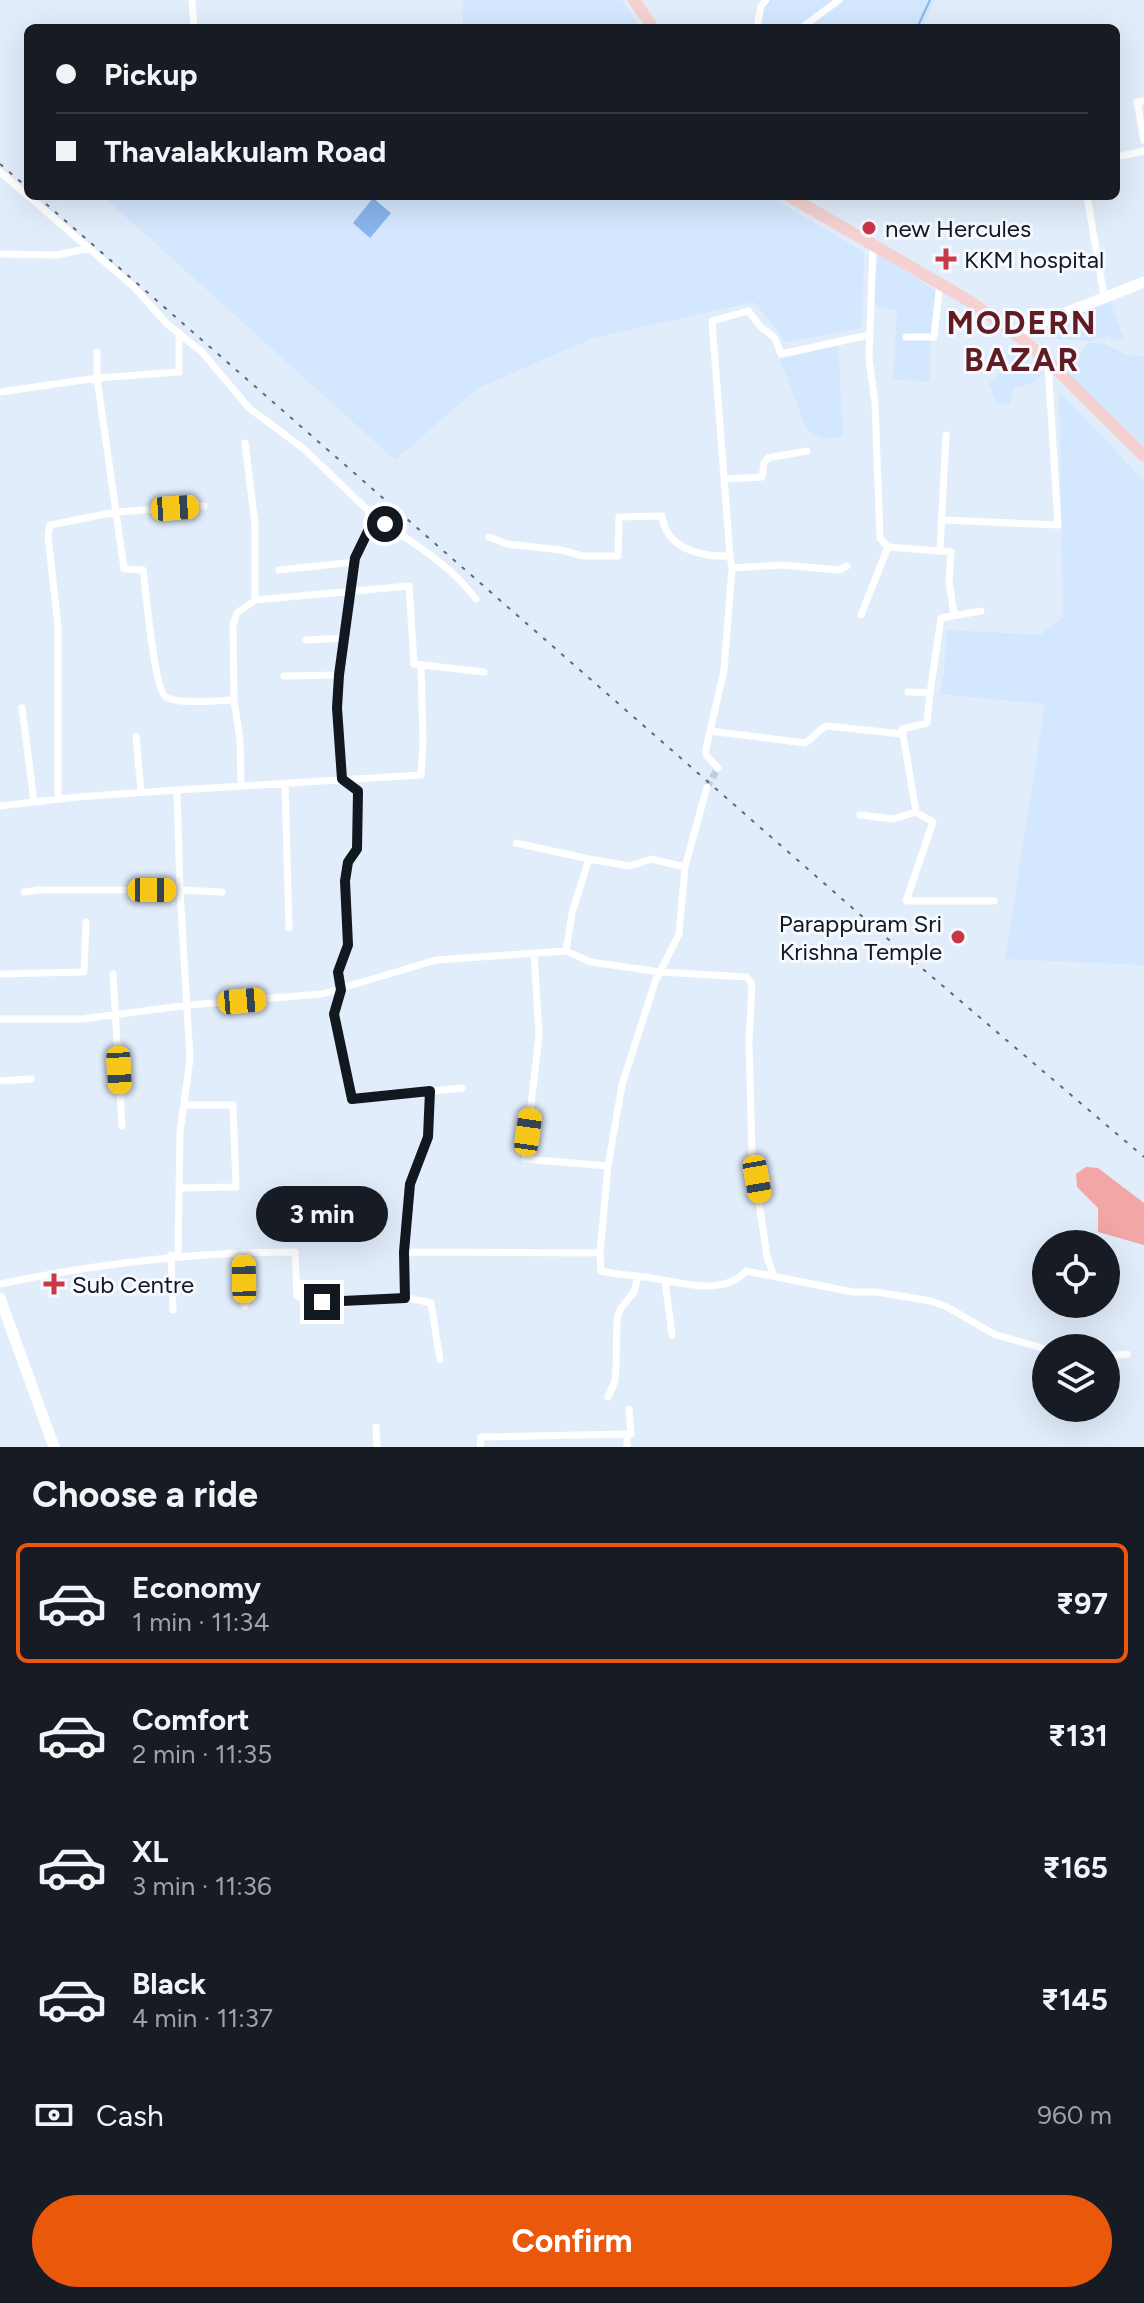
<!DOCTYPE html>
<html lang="en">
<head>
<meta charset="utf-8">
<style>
  :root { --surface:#171b24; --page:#20242c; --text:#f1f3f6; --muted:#9ea1a6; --line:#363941; --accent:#ea580c }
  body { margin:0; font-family:Figtree,sans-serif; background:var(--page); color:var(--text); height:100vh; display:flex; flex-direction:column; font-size:30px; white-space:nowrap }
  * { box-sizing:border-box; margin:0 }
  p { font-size:26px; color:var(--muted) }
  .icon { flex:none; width:44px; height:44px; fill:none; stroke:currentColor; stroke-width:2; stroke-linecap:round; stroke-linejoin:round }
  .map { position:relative; height:1447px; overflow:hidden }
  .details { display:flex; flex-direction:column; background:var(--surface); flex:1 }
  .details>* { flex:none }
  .top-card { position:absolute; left:24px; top:24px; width:1096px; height:176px; border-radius:12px; box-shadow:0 8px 32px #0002; display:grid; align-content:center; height:176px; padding:0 32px; background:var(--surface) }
  .buttons { position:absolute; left:1032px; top:1230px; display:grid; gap:16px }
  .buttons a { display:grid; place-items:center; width:88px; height:88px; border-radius:50%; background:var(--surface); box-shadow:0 8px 32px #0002; font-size:40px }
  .end { position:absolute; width:36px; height:36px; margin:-18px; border:10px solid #121820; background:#fff; box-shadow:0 0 0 4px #fff }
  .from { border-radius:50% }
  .bubble { position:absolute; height:56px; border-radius:28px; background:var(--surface); box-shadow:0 8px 32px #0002; font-size:26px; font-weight:700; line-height:56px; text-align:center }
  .car { position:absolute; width:24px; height:48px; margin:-24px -12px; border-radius:10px; box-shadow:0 0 6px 2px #0007; background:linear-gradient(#f5c518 24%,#345 0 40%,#f5c518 0 76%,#345 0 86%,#f5c518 0) }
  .top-card b { display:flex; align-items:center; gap:28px; height:76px; font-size:30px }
  .top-card b+b { border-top:2px solid var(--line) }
  .top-card i { width:20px; height:20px; background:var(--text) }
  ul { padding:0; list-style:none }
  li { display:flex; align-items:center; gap:24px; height:120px; margin:0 16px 12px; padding:0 16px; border:4px solid transparent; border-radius:12px }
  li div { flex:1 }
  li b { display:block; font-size:30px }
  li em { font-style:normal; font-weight:700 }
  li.selected { border-color:var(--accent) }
  li>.icon { width:72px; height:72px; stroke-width:1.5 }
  h2 { padding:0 32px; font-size:36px; line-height:96px }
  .pay { display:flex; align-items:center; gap:20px; height:88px; padding:0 32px; font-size:30px }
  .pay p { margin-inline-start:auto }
  .button { display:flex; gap:16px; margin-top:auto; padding:16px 32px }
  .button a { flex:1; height:92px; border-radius:48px; background:var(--accent); color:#fff; font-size:32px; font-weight:700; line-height:92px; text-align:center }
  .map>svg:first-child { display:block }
  .built { fill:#d3e7fe }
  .green { fill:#f2a6a6 }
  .water { fill:#88b5eb }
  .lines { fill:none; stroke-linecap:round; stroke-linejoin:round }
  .stream { stroke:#88b5eb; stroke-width:2 }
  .minor-tunnel { stroke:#c3cdda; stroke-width:7; stroke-dasharray:7 3.5; stroke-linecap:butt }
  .minor { stroke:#fff; stroke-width:7 }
  .secondary { stroke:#fff; stroke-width:11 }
  .primary { stroke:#f5d1d1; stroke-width:12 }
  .rail { stroke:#626a74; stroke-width:2; stroke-dasharray:4 8; stroke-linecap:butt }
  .route { stroke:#121820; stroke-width:10 }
  .poi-dot { fill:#c83849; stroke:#f6f9fe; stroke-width:3 }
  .labels { text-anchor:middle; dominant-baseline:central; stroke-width:6; stroke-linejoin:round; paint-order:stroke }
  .poi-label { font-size:24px; fill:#121820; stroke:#f6f9fe; text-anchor:start }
  .district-label { font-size:32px; font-weight:bold; letter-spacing:2px; fill:#611c23; stroke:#f6f9fe }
</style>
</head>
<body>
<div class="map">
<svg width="1144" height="1447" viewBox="0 0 1144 1447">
  <rect width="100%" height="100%" fill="#e2edfb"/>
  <!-- built -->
  <path class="built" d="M463,0H622L640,28H463Z
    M762,0H934L922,28H754Z
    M103,196H768L864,252L862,328L786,342L754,302L593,338L478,388L395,460Z
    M878,254L936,291L930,336V381L893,380L897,311L873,304Z
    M1110,302L1124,338L1112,341L1110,336L1090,341L1055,339L1043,326Z
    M1088,343L1105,344L1127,355L1144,356V450L1065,373Z
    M838,346L843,436L822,439L806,429L780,359Z
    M1015,347L1043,374L1033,383L1014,388L1009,406L996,402L989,384L1001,371L1009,370L1014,366L1006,356Z
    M1059,391L1144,481V965L1005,959L1045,704L940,694L944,675L947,630L1040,635L1063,617Z"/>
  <!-- green -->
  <path class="green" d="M1086,1167L1098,1168L1144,1203V1245L1098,1232V1208L1077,1187L1076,1174Z"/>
  <!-- water -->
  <path class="water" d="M373,198L391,213L370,238L353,223Z"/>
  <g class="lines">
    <!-- stream -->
    <path class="stream" d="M917,28L930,0"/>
    <!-- minor-tunnel -->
    <path class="minor-tunnel" d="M707,787L718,768"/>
    <!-- minor -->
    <path class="minor" d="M192,0L194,28
      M757,28L761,6L766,0
      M801,28L839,0
      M1144,101L1137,102L1144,140
      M1116,157L1144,151
      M0,172L134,287L167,324L202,352L249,408L304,449L382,524
      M1087,196L1104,296
      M0,254L56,255L91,248
      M906,337H934L940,283
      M97,352V378L124,569L143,570C146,589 154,691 166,697C179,705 217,700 234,700
      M0,392L97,378L179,372V333
      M245,443L255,524V600
      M726,479L762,477L764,463L768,458L807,451
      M942,520L1058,525L1048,364
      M489,537L507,544L561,550L583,556H618L619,517L662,516C666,549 701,557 730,556L732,568L724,670L706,749V755L718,768
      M888,547L951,552L949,581L954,615
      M940,551L946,435
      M730,556L712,321L748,311L761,327L775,338L781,354L869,335
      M732,568L782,565L839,570L847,566
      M279,570L355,562
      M861,615L888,547L880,538L875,403L869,358L873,246
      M306,640L345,638
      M284,676L339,675
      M908,692L930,693L941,618L981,611
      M22,708L34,802
      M710,731L805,743C814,738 817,730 827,726L902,734
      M136,736L141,792
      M285,783L289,928
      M241,786L240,740L234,700L233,624L237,613L255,600L409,586L414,664L484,672
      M177,790L421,775L423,742L421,665
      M58,799V626L48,536L50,525L116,512L204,506
      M0,806L77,797L177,790L180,890H39L24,892
      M916,812L902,729L927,723L930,693
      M860,815L893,819L916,812L933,822L906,901H994
      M516,843L589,859
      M685,867L679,934L655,982L622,1085L608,1166L600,1253L601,1271C617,1275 634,1275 651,1278C680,1282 723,1297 746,1271L853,1292H876L931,1301L945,1306L996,1335L1046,1349
      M566,951L572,913L589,859L630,866L651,859L685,867L707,787
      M534,953L539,1035L525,1159L608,1166
      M0,974L84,972L86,922
      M113,974L122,1126
      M0,1019H82L189,1005L322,994L436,960L566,951L591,962L660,972L747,977L752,985L749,1042L752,1154L767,1257L774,1276
      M0,1081L31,1079
      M462,1088L352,1099L334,1014L341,990L338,972L348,945L345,881L348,862L357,849L358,791L342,779L337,708L339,675L355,558L370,527L385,524C418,546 452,567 476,599
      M180,1188L236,1187L233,1105H184
      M244,1252L245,1306
      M404,1252L600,1253
      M171,1255L173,1310
      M178,1255L180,1132L190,1059L180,890L222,892
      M665,1281L672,1335
      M0,1284C100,1263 193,1252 295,1252L297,1296C328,1313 372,1297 406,1298C414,1299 423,1301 431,1303L440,1360
      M405,1298L404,1252L410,1184L428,1137L430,1091
      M1106,1356L1127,1354
      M608,1397L615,1381L616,1368L617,1318L621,1308L634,1292L638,1276
      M376,1427L377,1447
      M480,1447L481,1437L627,1434
      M627,1447V1434H631L629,1409"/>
    <!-- secondary -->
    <path class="secondary" d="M1014,333L1144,282
      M0,1298L54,1447"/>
    <!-- primary -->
    <path class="primary" d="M634,0L653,28
      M789,196L971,302L1014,333L1048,361L1144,456"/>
    <!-- rail -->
    <path class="rail" d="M0,164L28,188
      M37,196L904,953L1144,1157"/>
  </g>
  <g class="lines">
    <!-- route -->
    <path class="route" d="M322,1302L405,1298L404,1252L410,1184L428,1137L430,1091L352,1099L334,1014L341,990L338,972L348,945L345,881L348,862L357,849L358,791L342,779L337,708L339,675L355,558L370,527L385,524"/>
  </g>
  <!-- markers -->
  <g class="poi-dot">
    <circle cx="869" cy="228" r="8"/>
    <path d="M942 247h8v8h8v8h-8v8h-8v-8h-8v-8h8z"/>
    <circle cx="958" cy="937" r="8"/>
    <path d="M50 1272h8v8h8v8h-8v8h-8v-8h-8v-8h8z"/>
  </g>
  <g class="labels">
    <!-- poi labels -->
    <g class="poi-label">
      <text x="885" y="228">new Hercules</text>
      <text x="964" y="259">KKM hospital</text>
      <text x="942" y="923" text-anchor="end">Parappuram Sri<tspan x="942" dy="28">Krishna Temple</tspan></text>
      <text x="72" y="1284">Sub Centre</text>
    </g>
    <!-- district labels -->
    <g class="district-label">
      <text x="1022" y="323">MODERN<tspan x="1022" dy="37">BAZAR</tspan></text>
    </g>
  </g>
</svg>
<div class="buttons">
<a><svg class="icon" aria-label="locate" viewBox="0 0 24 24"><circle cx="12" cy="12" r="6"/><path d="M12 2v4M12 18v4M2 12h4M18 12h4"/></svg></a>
<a><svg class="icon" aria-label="layers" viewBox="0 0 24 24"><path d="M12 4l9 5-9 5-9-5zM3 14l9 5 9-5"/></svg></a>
</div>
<i class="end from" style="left:385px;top:524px"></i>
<i class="end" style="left:322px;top:1302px"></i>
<div class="bubble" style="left:256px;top:1186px;width:132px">3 min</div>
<i class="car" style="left:175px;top:508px;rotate:86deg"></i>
<i class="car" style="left:152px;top:890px;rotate:90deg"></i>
<i class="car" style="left:242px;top:1001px;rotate:85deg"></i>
<i class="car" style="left:119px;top:1070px;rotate:177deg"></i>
<i class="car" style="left:528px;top:1132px;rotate:8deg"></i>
<i class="car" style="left:757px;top:1179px;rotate:170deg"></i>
<i class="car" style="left:244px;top:1279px;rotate:359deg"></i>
<div class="top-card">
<b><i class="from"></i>Pickup</b>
<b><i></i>Thavalakkulam Road</b>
</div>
</div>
<section class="details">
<h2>Choose a ride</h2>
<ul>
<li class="selected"><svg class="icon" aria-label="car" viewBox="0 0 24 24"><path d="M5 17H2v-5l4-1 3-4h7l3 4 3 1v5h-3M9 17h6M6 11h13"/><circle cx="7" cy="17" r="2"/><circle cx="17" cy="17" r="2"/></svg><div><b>Economy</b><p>1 min · 11:34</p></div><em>₹97</em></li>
<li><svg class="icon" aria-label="car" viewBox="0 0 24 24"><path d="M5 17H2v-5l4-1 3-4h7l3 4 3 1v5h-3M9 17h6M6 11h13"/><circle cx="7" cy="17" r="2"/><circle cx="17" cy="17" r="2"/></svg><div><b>Comfort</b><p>2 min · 11:35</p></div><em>₹131</em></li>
<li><svg class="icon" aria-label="car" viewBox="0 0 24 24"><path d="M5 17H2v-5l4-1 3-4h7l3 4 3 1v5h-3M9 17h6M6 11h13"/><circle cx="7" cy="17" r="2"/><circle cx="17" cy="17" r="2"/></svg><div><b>XL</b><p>3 min · 11:36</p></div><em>₹165</em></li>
<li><svg class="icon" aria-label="car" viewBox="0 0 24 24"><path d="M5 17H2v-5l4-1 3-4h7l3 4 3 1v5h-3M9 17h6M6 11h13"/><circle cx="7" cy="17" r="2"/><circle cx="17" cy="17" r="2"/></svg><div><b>Black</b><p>4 min · 11:37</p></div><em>₹145</em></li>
</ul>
<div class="pay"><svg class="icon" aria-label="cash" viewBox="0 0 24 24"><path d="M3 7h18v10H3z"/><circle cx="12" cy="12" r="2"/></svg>Cash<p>960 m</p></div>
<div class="button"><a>Confirm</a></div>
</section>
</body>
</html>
